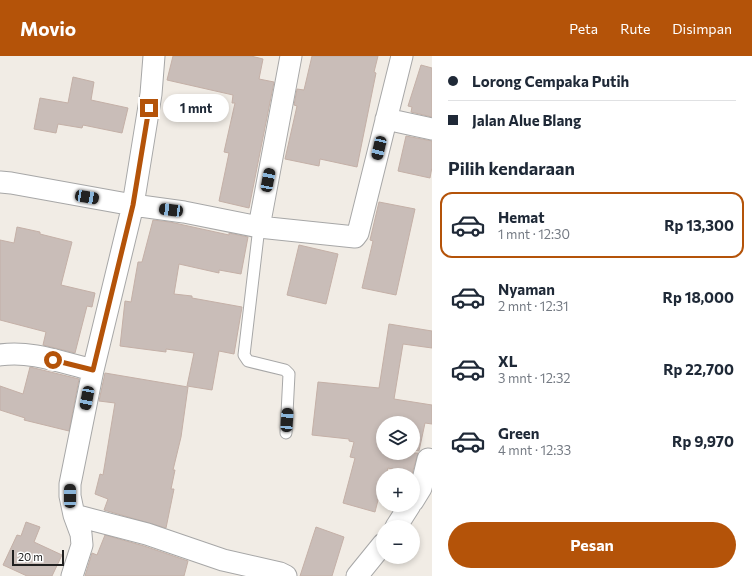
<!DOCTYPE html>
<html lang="id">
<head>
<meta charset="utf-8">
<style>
  :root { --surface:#fff; --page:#f2f2f3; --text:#1f2937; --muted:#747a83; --line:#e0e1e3; --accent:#b45309 }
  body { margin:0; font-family:Commissioner,sans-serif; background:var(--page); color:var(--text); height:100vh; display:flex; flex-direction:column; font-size:15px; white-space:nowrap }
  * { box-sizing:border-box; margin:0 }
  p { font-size:13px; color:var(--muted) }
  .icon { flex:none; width:22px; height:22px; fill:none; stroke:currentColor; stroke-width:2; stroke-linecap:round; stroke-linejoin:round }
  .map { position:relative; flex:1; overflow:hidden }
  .panel { display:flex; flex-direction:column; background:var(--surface); width:320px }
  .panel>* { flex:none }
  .top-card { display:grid; align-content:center; height:88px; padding:0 16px; background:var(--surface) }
  .fabs { position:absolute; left:376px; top:360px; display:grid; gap:8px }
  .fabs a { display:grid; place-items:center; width:44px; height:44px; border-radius:50%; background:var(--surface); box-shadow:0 2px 6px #0003; font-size:20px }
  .scale { position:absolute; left:12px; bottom:10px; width:52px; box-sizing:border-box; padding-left:4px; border:2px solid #202020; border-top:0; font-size:11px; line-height:14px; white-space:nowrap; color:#202020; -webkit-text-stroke:3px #fff; paint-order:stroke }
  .end { position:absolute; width:18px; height:18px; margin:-9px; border:5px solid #b45309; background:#fff; box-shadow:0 0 0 2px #fff }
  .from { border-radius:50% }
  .bubble { position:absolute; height:28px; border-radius:14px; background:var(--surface); box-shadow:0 2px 6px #0003; font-size:13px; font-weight:700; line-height:28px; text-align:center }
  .car { position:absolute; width:12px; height:24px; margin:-12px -6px; border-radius:5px; box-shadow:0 0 3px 1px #0007; background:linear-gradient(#222 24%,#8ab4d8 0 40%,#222 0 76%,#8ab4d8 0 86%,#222 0) }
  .top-card b { display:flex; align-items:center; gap:14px; height:38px; font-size:15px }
  .top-card b+b { border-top:1px solid var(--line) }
  .top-card i { width:10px; height:10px; background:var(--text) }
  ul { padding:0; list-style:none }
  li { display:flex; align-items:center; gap:12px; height:66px; margin:0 8px 6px; padding:0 8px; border:2px solid transparent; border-radius:12px }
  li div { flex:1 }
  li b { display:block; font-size:15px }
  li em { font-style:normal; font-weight:700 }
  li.current { border-color:var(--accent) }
  li>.icon { width:36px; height:36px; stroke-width:1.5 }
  h2 { padding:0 16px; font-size:18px; line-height:48px }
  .primary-button { display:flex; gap:8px; margin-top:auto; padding:8px 16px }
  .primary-button a { flex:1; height:46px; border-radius:24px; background:var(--accent); color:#fff; font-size:16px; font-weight:700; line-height:46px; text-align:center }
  header { display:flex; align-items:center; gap:24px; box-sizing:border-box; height:56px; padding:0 20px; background:var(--accent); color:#fff }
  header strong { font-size:19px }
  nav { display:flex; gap:22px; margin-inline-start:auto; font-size:14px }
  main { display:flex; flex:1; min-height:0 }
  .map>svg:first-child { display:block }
  .building { fill:#c9bdb8; stroke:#c4b0a7 }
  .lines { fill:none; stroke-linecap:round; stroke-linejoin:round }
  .lane-casing { stroke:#a7a7a7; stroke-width:13 }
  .street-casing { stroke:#a7a7a7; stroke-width:23 }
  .lane { stroke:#fff; stroke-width:11 }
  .street { stroke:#fff; stroke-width:21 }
  .route { stroke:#b45309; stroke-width:5 }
</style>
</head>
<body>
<header>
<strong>Movio</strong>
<nav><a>Peta</a><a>Rute</a><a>Disimpan</a></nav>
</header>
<main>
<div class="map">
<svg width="432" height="520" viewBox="0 0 432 520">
  <rect width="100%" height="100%" fill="#f1ece5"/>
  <!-- building -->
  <path class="building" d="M173,0H251L263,3L259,23L274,26L249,152L219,145L229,97L224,96L235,47H232L233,39L167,24Z
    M312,0H378L374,16L376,17L357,111L320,103L319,110L285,103L297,50L294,49L297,33L304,34Z
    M421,9L432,12V61L411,56L412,51L408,50Z
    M73,21L94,26L91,44L128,52L122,77L83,69L82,72L58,68L56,77L34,73L40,42L68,47Z
    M406,80L432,85V111L430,122L398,115Z
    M379,146L415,153L396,239L362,232L373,185L370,184Z
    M153,164L170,166L229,179V177L248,181L241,218L219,214V217L179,208L174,238L192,240V242L242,251L234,298L219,295L212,334L187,330L194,297L166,293V296L120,290L125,245L131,246L138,206H142Z
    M17,171L40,176V178L72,186L61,229L95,237L92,251L87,250L75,297L43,289L46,276L0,264V184L14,187Z
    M299,189L338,198L326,248L287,239Z
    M389,268L432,275V292L403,288L394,343L432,349V368L425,367L419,395L413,394V367H383V397H418L412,418L388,412L386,419H383V433L381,432L375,456L343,447L355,402L350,401L354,386L349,385V383L312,379L318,326L379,332Z
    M30,311L79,323L69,375L24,364L25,362L0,354V330L23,338Z
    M105,317L188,331L181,381L173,414H175L171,433H174L166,472L104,454L108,443L95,438L100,418L103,419L115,347L99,345Z
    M26,466L40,471L34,486L62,499L52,520H27L3,509L17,479L21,480Z
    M316,471L344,481L332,520H300Z
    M105,479L144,490L188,505L184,520H85L92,497L97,499Z"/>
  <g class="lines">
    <!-- lane casing -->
    <g class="lane-casing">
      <path id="lane" d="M259,171L244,299L248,305L285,314L289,318L286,377"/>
    </g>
    <!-- street casing -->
    <g class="street-casing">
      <path id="street" d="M386,63L432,73
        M0,126L11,127L133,149L184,156L259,171L355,181L358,177L402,0
        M259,171L291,0
        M0,299C31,294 63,307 93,314
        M413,445L421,432L428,403
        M74,459L147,478L223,504L280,517L286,520
        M396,471L410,449
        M72,520L82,489L81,478L74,459L70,440V428L93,314L133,149L151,38L154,0
        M357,520L383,488"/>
    </g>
    <!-- lane -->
    <use href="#lane" class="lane"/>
    <!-- street -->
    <use href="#street" class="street"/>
  </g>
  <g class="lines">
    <!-- route -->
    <path class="route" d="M53,304L93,314L133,149L149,52"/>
  </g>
</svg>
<div class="fabs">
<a><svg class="icon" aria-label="layers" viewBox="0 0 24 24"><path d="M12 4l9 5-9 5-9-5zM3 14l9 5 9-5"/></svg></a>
<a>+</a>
<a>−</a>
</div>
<div class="scale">20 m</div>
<i class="end from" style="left:53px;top:304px"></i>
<i class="end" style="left:149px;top:52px"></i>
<div class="bubble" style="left:163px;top:38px;width:66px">1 mnt</div>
<i class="car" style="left:379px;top:92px;rotate:193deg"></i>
<i class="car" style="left:268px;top:124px;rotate:11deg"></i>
<i class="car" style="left:87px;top:141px;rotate:100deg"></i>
<i class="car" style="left:171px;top:154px;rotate:277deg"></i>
<i class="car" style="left:87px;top:342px;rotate:191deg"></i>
<i class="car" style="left:287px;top:364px;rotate:4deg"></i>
<i class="car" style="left:70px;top:440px;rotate:0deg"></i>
</div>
<section class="panel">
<div class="top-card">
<b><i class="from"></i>Lorong Cempaka Putih</b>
<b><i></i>Jalan Alue Blang</b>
</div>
<h2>Pilih kendaraan</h2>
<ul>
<li class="current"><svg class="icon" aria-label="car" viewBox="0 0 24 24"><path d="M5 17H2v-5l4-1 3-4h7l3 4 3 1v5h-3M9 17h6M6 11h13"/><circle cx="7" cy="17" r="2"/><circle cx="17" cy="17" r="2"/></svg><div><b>Hemat</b><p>1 mnt · 12:30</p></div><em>Rp 13,300</em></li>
<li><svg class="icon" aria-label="car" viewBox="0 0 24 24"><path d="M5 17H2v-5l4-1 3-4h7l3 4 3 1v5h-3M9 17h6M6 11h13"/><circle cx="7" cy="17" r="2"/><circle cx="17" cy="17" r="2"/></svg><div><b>Nyaman</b><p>2 mnt · 12:31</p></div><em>Rp 18,000</em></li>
<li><svg class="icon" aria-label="car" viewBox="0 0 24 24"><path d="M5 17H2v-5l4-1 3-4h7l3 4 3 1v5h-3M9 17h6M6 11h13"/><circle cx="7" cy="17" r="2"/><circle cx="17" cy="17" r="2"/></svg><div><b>XL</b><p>3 mnt · 12:32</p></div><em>Rp 22,700</em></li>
<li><svg class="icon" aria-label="car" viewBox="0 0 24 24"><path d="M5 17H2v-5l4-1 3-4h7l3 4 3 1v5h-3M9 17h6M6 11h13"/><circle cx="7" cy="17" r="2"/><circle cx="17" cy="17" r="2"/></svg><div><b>Green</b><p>4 mnt · 12:33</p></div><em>Rp 9,970</em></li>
</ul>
<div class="primary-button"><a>Pesan</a></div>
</section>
</main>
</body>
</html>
